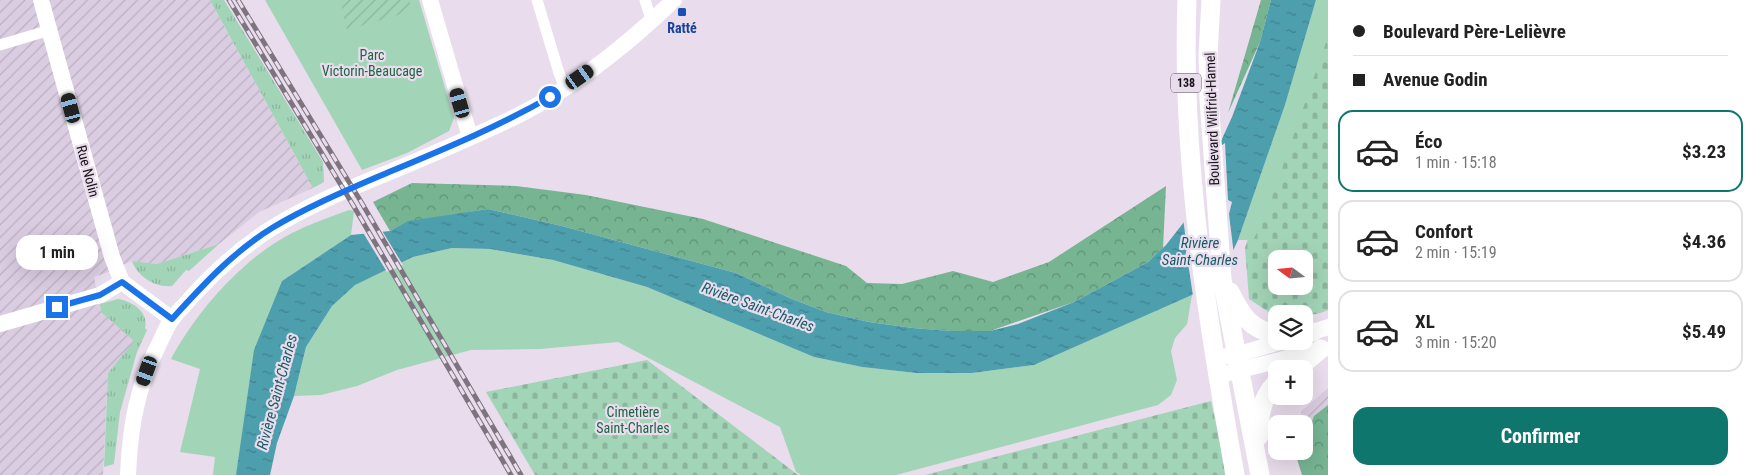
<!DOCTYPE html>
<html lang="fr">
<head>
<meta charset="utf-8">
<style>
  :root { --surface:#fff; --page:#f6f6f6; --text:#222; --muted:#767676; --line:#e0e0e0; --accent:#0f766e }
  body { margin:0; font-family:"Roboto Condensed",sans-serif; background:var(--page); color:var(--text); height:100vh; display:flex; flex-direction:column; font-size:19px; white-space:nowrap }
  * { box-sizing:border-box; margin:0 }
  p { font-size:16px; color:var(--muted) }
  .icon { flex:none; width:28px; height:28px; fill:none; stroke:currentColor; stroke-width:2; stroke-linecap:round; stroke-linejoin:round }
  .map { position:relative; flex:1; overflow:hidden }
  .drawer { display:flex; flex-direction:column; background:var(--surface); width:425px }
  .drawer>* { flex:none }
  .top-card { display:grid; align-content:center; height:110px; padding:0 25px; background:var(--surface) }
  .needle { width:32px; rotate:286deg }
  .buttons { position:absolute; left:1268px; top:250px; display:grid; gap:10px }
  .buttons a { display:grid; place-items:center; width:45px; height:45px; border-radius:10px; background:var(--surface); box-shadow:0 5px 20px #0002; font-size:25px }
  .end { position:absolute; width:22px; height:22px; margin:-11px; border:6px solid #1a73e8; background:#fff; box-shadow:0 0 0 2px #fff }
  .from { border-radius:50% }
  .bubble { position:absolute; height:35px; border-radius:15px; background:var(--surface); box-shadow:0 5px 20px #0002; font-size:16px; font-weight:700; line-height:35px; text-align:center }
  .car { position:absolute; width:15px; height:30px; margin:-15px -8px; border-radius:6px; box-shadow:0 0 4px 1px #0007; background:linear-gradient(#222 24%,#8ab4d8 0 40%,#222 0 76%,#8ab4d8 0 86%,#222 0) }
  .top-card b { display:flex; align-items:center; gap:18px; height:48px; font-size:19px }
  .top-card b+b { border-top:1px solid var(--line) }
  .top-card i { width:12px; height:12px; background:var(--text) }
  ul { padding:0; list-style:none }
  li { display:flex; align-items:center; gap:15px; height:82px; margin:0 10px 8px; padding:0 15px; border:2px solid var(--line); border-radius:15px }
  li div { flex:1 }
  li b { display:block; font-size:19px }
  li em { font-style:normal; font-weight:700 }
  li.active { border-color:var(--accent) }
  li>.icon { width:45px; height:45px; stroke-width:1.5 }
  .button { display:flex; gap:10px; margin-top:auto; padding:10px 25px }
  .button a { flex:1; height:58px; border-radius:15px; background:var(--accent); color:#fff; font-size:20px; font-weight:700; line-height:58px; text-align:center }
  main { display:flex; flex:1; min-height:0 }
  .map>svg:first-child { display:block }
  .industrial { fill:url(#industrial-furrows) }
  .grass { fill:url(#grass-tufts) }
  .forest { fill:url(#forest-crowns) }
  .cemetery { fill:url(#cemetery-stones); fill-rule:evenodd }
  .park { fill:#a2d4b7 }
  .garden { fill:url(#garden-furrows) }
  .water { fill:url(#water-ripples) }
  .pier { fill:#e9dcec }
  .lines { fill:none; stroke-linecap:round; stroke-linejoin:round }
  .street { stroke:#fff; stroke-width:11 }
  .secondary { stroke:#fff; stroke-width:16 }
  .primary { stroke:#fff; stroke-width:19 }
  .rail-casing { stroke:#7d747f; stroke-width:5 }
  .rail { stroke:#e9dcec; stroke-width:3; stroke-dasharray:9; stroke-linecap:butt }
  .route { stroke:#1a73e8; stroke-width:6 }
  .transit-dot { fill:#1a4fb4; stroke:#e9dcec; stroke-width:2 }
  .labels { text-anchor:middle; dominant-baseline:central; stroke-width:4.5; stroke-linejoin:round; paint-order:stroke }
  .shield { fill:#e9dcec; stroke:#575058; stroke-width:1 }
  .shield-label { font-size:12px; font-weight:bold; fill:#181419 }
  .transit-label { font-size:14px; font-weight:bold; fill:#164399; stroke:#e9dcec }
  .park-label { font-size:14px; fill:#1d6544; stroke:#e9dcec }
  .street-label { font-size:14px; fill:#181419; stroke:#e9dcec }
  .water-label { font-size:15px; font-style:italic; fill:#195c68; stroke:#e9dcec }
</style>
</head>
<body>
<main>
<div class="map">
<svg width="1328" height="475" viewBox="0 0 1328 475">
  <defs>
    <pattern id="industrial-furrows" width="10" height="10" patternUnits="userSpaceOnUse" patternTransform="scale(1.25)"><rect width="10" height="10" fill="#dbcde1"/><path d="M-1 1l2-2M0 10L10 0M9 11l2-2" fill="none" stroke="#bbafc0"/></pattern>
    <pattern id="grass-tufts" width="24" height="20" patternUnits="userSpaceOnUse" patternTransform="scale(1.25)"><rect width="24" height="20" fill="#a2d4b7"/><path d="M3 7l-1-3M5 7V3M7 7l1-3M15 17l-1-3M17 17v-4M19 17l1-3" fill="none" stroke="#8bb59d"/></pattern>
    <pattern id="forest-crowns" width="20" height="18" patternUnits="userSpaceOnUse" patternTransform="scale(1.25)"><rect width="20" height="18" fill="#76b492"/><path d="M2 6a3 3 0 1 1 6 0M12 15a3 3 0 1 1 6 0" fill="none" stroke="#609176"/></pattern>
    <pattern id="cemetery-stones" width="16" height="16" patternUnits="userSpaceOnUse" patternTransform="scale(1.25)"><rect width="16" height="16" fill="#a2d4b7"/><path d="M2 7V4a2 2 0 0 1 4 0v3zM10 15v-3a2 2 0 0 1 4 0v3z" fill="#8bb59d"/></pattern>
    <pattern id="garden-furrows" width="10" height="10" patternUnits="userSpaceOnUse" patternTransform="scale(1.25)"><rect width="10" height="10" fill="#a2d4b7"/><path d="M-1 1l2-2M0 10L10 0M9 11l2-2" fill="none" stroke="#8bb59d"/></pattern>
    <pattern id="water-ripples" width="26" height="14" patternUnits="userSpaceOnUse" patternTransform="scale(1.25)"><rect width="26" height="14" fill="#4e9fae"/><path d="M2 4q2-2 4 0t4 0M15 11q2-2 4 0t4 0" fill="none" stroke="#40808d"/></pattern>
  </defs>
  <rect width="100%" height="100%" fill="#e9dcec"/>
  <!-- industrial -->
  <path class="industrial" d="M0,0H210L313,188L259,212L219,244L157,264L132,261L108,272L94,277L101,312L135,341L108,373L103,475H0Z
    M1328,388V475L1304,451V424H1302L1301,412Z"/>
  <!-- grass -->
  <path class="grass" d="M210,0H224L323,162L324,182L313,188Z
    M219,244L189,271L186,270L172,286C155,288 137,276 132,261L157,264Z
    M118,299C132,301 149,312 145,328L147,330L137,352L120,412L114,464L104,467L108,373L134,341L101,312L100,304Z"/>
  <!-- forest -->
  <path class="forest" d="M1261,0H1271L1260,42L1228,113Z
    M412,183L516,186L586,195L703,219L846,266L867,283L902,284L953,271L993,282L1049,262L1166,186L1163,248L1148,262L1074,302L990,331H951L913,328L869,322L826,312L792,299L736,273L562,226L488,209L405,223L390,231L373,202Z
    M1328,405V475H1302L1297,459L1300,451H1304V442L1314,416Z"/>
  <!-- cemetery -->
  <path class="cemetery" d="M1328,0V310C1312,318 1294,314 1276,314V317L1249,299L1245,248L1295,92ZM1276,259H1304V286H1276Z
    M647,360L798,475H535L486,392Z
    M1211,401L1227,475H925Z"/>
  <!-- park -->
  <path class="park" d="M265,0H419L454,118L449,131L407,153L362,170Z
    M1316,0H1328V37L1264,220L1253,240H1238L1285,105Z
    M349,210L354,211L351,235L282,281L236,475H213L215,457L180,452L200,369L171,359C197,311 243,258 292,233C310,224 330,217 349,210Z
    M452,248L490,249L553,260L647,287L814,357L862,367L916,373H972L1034,365L1192,295L1187,324L1175,338L1171,351L1177,380L1171,395L1158,405L896,475H801L796,472L780,427L618,342L540,349L471,350L397,370L357,386L321,395L294,396L306,347L332,306L354,285L413,257Z"/>
  <!-- garden -->
  <path class="garden" d="M340,0H409L412,11L347,30Z"/>
  <!-- water -->
  <path class="water" d="M1271,0H1316L1285,105L1238,240L1223,272L1192,295L1034,365L972,373H916L862,367L814,357L647,287L553,260L490,249L452,248L413,257L355,285L332,306L306,347L294,396L277,443L270,475H236L254,350L282,281L351,235L390,231L408,221L488,209L562,226L736,273L792,299L826,312L869,322L913,328L951,331H990L1018,324L1074,302L1148,262L1166,245L1184,222L1232,117L1260,42Z"/>
  <!-- pier -->
  <path class="pier" d="M1225,143L1228,200L1232,202L1229,214L1234,255L1226,272L1193,296L1188,263L1184,261L1187,248L1183,218L1215,150Z
    M381,229L403,265L387,272L362,231Z"/>
  <g class="lines">
    <!-- street -->
    <path class="street" d="M537,0L559,73L565,88
      M645,0L652,22
      M0,45L50,30"/>
    <!-- secondary -->
    <path class="secondary" d="M41,0L112,257L122,282L172,319
      M430,0L470,137
      M0,324L100,295L122,282
      M1304,335L1328,327
      M1214,358L1236,355L1283,341
      M1217,376L1319,350
      M128,475C130,426 137,386 160,342C164,334 167,325 173,318C177,312 183,307 188,301C213,273 240,248 272,228C309,205 350,188 390,172C433,154 475,136 517,116C575,87 627,45 674,0"/>
    <!-- primary -->
    <path class="primary" d="M1187,0C1181,160 1207,318 1235,475
      M1211,0L1208,55L1209,99L1222,279L1260,475
      M1230,292C1242,316 1249,328 1276,335
      M1304,333L1313,332
      M1297,369L1321,349
      M1259,436C1259,417 1261,398 1276,383"/>
    <!-- rail casing -->
    <g class="rail-casing">
      <path id="rail" d="M229,0L353,205L511,475
        M238,0L360,200L521,475"/>
    </g>
    <!-- rail -->
    <use href="#rail" class="rail"/>
  </g>
  <g class="lines">
    <!-- route -->
    <path class="route" d="M57,307L100,295L122,282L172,319C203,285 233,252 272,228C307,207 345,191 382,175C439,151 496,128 550,97"/>
  </g>
  <!-- markers -->
  <rect class="transit-dot" x="677" y="7" width="10" height="10" rx="2.5"/>
  <g class="labels">
    <!-- shield labels -->
    <rect class="shield" x="1171" y="73.5" width="30" height="19" rx="4"/>
    <g class="shield-label">
      <text x="1186" y="83">138</text>
    </g>
    <!-- transit labels -->
    <g class="transit-label">
      <text x="682" y="28">Ratté</text>
    </g>
    <!-- park labels -->
    <g class="park-label">
      <text x="372" y="55">Parc<tspan x="372" dy="16">Victorin-Beaucage</tspan></text>
      <text x="633" y="412">Cimetière<tspan x="633" dy="16">Saint-Charles</tspan></text>
    </g>
    <!-- street labels -->
    <g class="street-label">
      <text transform="translate(1212 119) rotate(-92)">Boulevard Wilfrid-Hamel</text>
      <text transform="translate(88 171) rotate(75)">Rue Nolin</text>
    </g>
    <!-- water labels -->
    <g class="water-label">
      <text x="1200" y="243">Rivière<tspan x="1200" dy="17">Saint-Charles</tspan></text>
      <text transform="translate(758 307) rotate(20)">Rivière Saint-Charles</text>
      <text transform="translate(277 392) rotate(-75)">Rivière Saint-Charles</text>
    </g>
  </g>
</svg>
<div class="buttons">
<a><svg class="needle" viewBox="-14 -14 28 28"><path d="M0-13l5 13h-10z" fill="#e53935"/><path d="M0 13l5-13h-10z" fill="#767676"/></svg></a>
<a><svg class="icon" aria-label="layers" viewBox="0 0 24 24"><path d="M12 4l9 5-9 5-9-5zM3 14l9 5 9-5"/></svg></a>
<a>+</a>
<a>−</a>
</div>
<i class="end from" style="left:550px;top:97px"></i>
<i class="end" style="left:57px;top:307px"></i>
<div class="bubble" style="left:16px;top:235px;width:82px">1 min</div>
<i class="car" style="left:580px;top:77px;rotate:55deg"></i>
<i class="car" style="left:460px;top:103px;rotate:344deg"></i>
<i class="car" style="left:71px;top:108px;rotate:345deg"></i>
<i class="car" style="left:147px;top:371px;rotate:200deg"></i>
</div>
<section class="drawer">
<div class="top-card">
<b><i class="from"></i>Boulevard Père-Lelièvre</b>
<b><i></i>Avenue Godin</b>
</div>
<ul>
<li class="active"><svg class="icon" aria-label="car" viewBox="0 0 24 24"><path d="M5 17H2v-5l4-1 3-4h7l3 4 3 1v5h-3M9 17h6M6 11h13"/><circle cx="7" cy="17" r="2"/><circle cx="17" cy="17" r="2"/></svg><div><b>Éco</b><p>1 min · 15:18</p></div><em>$3.23</em></li>
<li><svg class="icon" aria-label="car" viewBox="0 0 24 24"><path d="M5 17H2v-5l4-1 3-4h7l3 4 3 1v5h-3M9 17h6M6 11h13"/><circle cx="7" cy="17" r="2"/><circle cx="17" cy="17" r="2"/></svg><div><b>Confort</b><p>2 min · 15:19</p></div><em>$4.36</em></li>
<li><svg class="icon" aria-label="car" viewBox="0 0 24 24"><path d="M5 17H2v-5l4-1 3-4h7l3 4 3 1v5h-3M9 17h6M6 11h13"/><circle cx="7" cy="17" r="2"/><circle cx="17" cy="17" r="2"/></svg><div><b>XL</b><p>3 min · 15:20</p></div><em>$5.49</em></li>
</ul>
<div class="button"><a>Confirmer</a></div>
</section>
</main>
</body>
</html>
